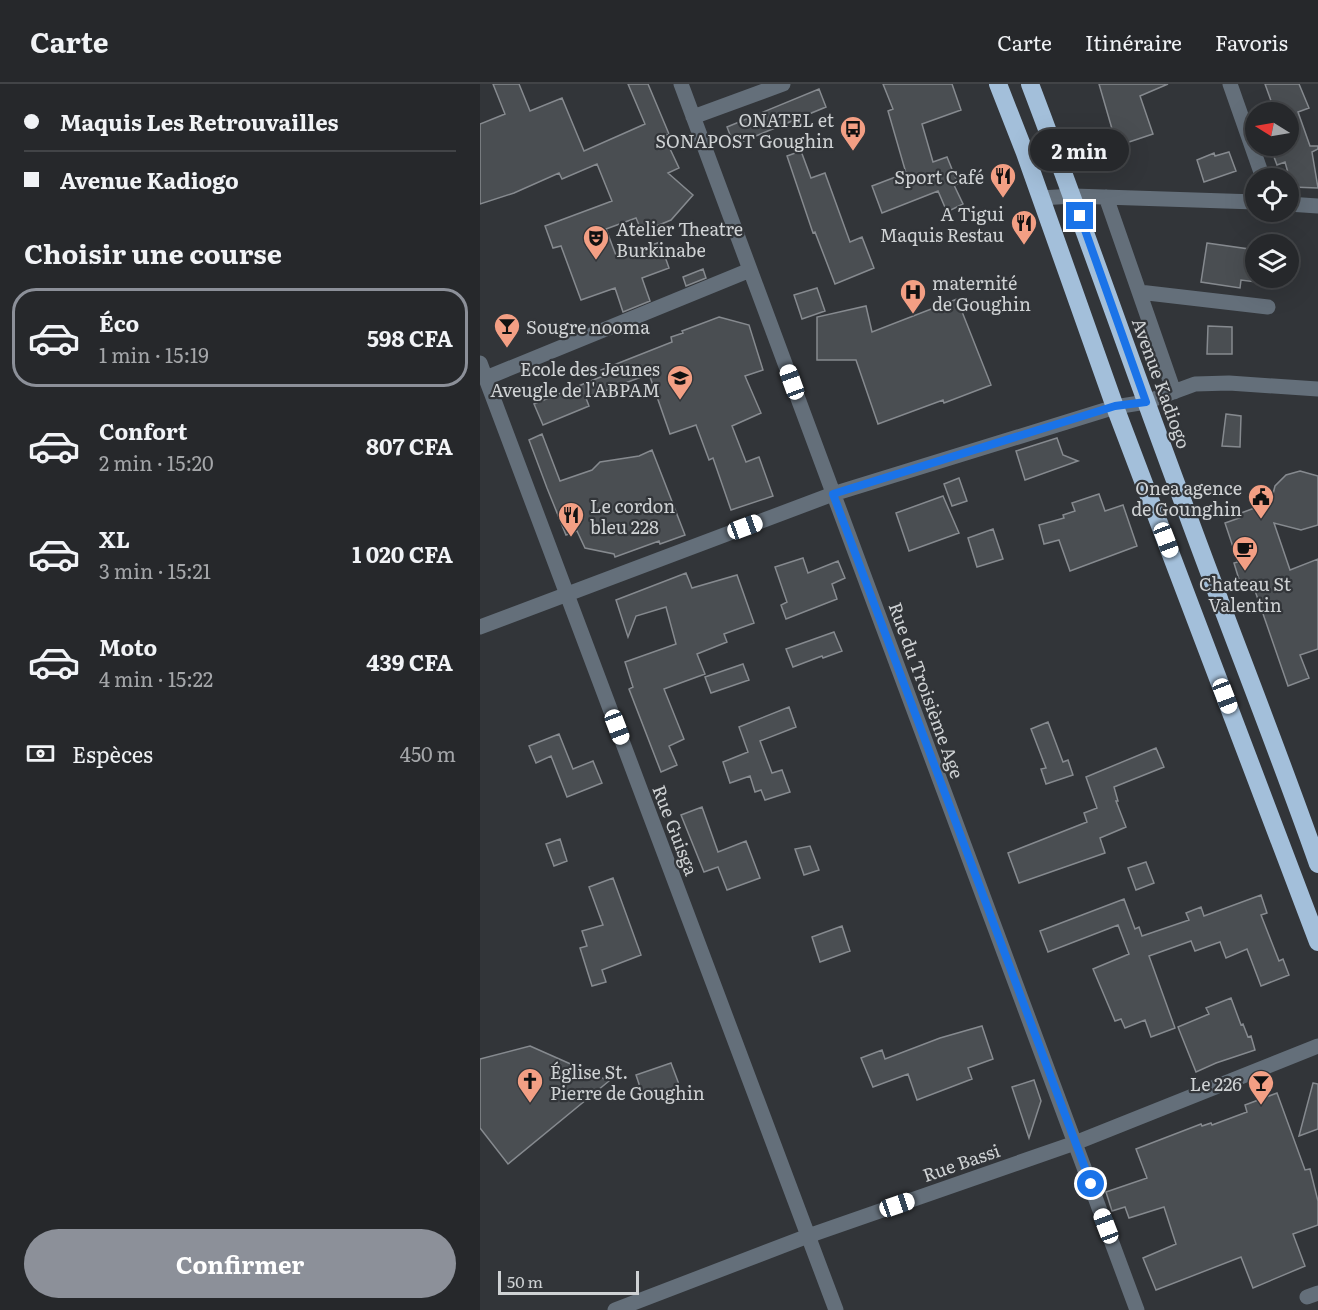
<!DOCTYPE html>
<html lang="fr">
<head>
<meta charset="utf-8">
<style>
  :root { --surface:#26282b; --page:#2e3033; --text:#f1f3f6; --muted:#a4a6a9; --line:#424447; --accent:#8c9099 }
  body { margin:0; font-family:Literata,serif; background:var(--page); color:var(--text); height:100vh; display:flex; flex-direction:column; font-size:22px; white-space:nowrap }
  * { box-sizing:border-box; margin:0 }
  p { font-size:20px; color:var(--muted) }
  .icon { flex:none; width:33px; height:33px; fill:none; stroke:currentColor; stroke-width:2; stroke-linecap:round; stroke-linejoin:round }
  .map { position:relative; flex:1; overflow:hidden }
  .details { display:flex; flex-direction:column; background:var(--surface); width:480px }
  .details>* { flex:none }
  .banner { display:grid; align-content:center; height:132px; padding:0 24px; background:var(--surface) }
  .needle { width:39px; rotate:281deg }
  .controls { position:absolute; left:765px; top:18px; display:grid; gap:12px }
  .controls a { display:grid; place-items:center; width:54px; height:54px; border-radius:50%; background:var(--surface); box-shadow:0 6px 24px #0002,0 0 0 2px var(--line); font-size:30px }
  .scale { position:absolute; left:18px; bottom:15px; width:141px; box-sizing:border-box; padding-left:6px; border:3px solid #cfd2d4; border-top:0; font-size:16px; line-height:21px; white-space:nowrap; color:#cfd2d4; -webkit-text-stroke:4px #323539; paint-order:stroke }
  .end { position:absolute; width:27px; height:27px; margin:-14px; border:8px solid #1a73e8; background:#fff; box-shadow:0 0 0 3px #fff }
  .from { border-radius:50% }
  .bubble { position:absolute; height:42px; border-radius:21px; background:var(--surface); box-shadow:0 6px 24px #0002,0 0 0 2px var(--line); font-size:20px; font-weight:700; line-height:42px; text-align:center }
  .car { position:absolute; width:18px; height:36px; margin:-18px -9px; border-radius:8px; box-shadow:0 0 4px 2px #0007; background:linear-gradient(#fff 24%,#345 0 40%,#fff 0 76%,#345 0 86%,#fff 0) }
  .banner b { display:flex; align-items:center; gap:21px; height:57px; font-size:22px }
  .banner b+b { border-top:2px solid var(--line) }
  .banner i { width:15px; height:15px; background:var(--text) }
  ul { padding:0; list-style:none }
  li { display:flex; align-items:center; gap:18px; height:99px; margin:0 12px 9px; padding:0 12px; border:3px solid transparent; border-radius:24px }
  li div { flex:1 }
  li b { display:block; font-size:22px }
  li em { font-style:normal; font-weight:700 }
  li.selected { border-color:var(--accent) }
  li>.icon { width:54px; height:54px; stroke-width:1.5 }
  h2 { padding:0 24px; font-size:27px; line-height:72px }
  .pay { display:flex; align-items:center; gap:15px; height:66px; padding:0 24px; font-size:22px }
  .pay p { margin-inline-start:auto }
  .cta { display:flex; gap:12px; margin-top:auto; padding:12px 24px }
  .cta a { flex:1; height:69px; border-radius:36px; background:var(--accent); color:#fff; font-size:24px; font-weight:700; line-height:69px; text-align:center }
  header { display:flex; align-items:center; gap:36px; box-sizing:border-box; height:84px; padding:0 30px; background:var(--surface); border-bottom:2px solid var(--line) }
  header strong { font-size:28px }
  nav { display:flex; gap:33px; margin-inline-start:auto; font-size:21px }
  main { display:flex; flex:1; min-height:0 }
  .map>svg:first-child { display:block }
  .building { fill:#4a4e52; stroke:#868a8f; stroke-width:1.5 }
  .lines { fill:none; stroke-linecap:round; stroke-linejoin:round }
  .minor { stroke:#646f7a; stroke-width:15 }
  .highway { stroke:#a3bfda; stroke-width:18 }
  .route { stroke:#1a73e8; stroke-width:8 }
  .labels { text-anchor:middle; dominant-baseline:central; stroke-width:4.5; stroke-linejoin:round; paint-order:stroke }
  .poi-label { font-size:18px; fill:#cfd2d4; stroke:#323539; text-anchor:end }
  .street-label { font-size:18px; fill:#cfd2d4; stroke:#323539 }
</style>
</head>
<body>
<header>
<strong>Carte</strong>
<nav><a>Carte</a><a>Itinéraire</a><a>Favoris</a></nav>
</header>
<main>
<section class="details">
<div class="banner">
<b><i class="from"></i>Maquis Les Retrouvailles</b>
<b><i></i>Avenue Kadiogo</b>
</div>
<h2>Choisir une course</h2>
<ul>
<li class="selected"><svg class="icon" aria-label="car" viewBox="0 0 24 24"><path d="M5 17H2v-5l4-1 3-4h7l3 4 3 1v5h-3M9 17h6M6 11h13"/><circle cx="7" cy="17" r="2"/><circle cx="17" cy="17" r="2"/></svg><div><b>Éco</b><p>1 min · 15:19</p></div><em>598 CFA</em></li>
<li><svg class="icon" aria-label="car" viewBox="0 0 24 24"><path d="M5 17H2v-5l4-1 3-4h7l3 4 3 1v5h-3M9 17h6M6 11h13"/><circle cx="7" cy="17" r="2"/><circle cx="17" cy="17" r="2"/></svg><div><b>Confort</b><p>2 min · 15:20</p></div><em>807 CFA</em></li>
<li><svg class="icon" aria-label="car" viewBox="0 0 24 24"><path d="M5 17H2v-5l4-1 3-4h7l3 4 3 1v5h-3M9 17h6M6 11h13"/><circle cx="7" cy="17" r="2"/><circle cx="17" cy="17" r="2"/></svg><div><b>XL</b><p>3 min · 15:21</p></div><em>1 020 CFA</em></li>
<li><svg class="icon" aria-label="car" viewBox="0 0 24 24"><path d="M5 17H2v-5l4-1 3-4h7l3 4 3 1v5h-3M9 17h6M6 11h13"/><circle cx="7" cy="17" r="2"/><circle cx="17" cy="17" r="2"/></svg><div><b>Moto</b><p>4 min · 15:22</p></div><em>439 CFA</em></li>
</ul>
<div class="pay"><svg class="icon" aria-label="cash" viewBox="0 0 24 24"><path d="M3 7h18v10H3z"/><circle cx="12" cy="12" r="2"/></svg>Espèces<p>450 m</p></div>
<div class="cta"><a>Confirmer</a></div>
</section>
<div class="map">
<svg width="838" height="1226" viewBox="0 0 838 1226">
  <rect width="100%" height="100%" fill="#323539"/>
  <!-- building -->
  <path class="building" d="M13,0H39L50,27L82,14L104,67L165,40L148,0H168L189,50L184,52L199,84L188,89L213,111L191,136L162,148L156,134L126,145L137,174L180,158L189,184L162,194L170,217L143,228L135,204L101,216L81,162L73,164L65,142L132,117L117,80L82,95L79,89L34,109L0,120V40L25,30Z
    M403,0H472L481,26L442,40L453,78L467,73L478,100L474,101L483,120L467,128L458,107L402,129L392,102L426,89L408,27L413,25Z
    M619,0H688L660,12L673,50L637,62Z
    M785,0H819L829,24L818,28L830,62H838V65L832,68L838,104L812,103L805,78L797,81L790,62H808V28H795Z
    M339,5L346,23L254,61L247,43Z
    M321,67L331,94L345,89L370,158L382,153L394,184L355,200L335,148L333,149L307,72Z
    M749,68L756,87L724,98L717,76L734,69L735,72Z
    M727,159L776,166V198L761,196L760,204L721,198Z
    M223,185L226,194L206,202L203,193Z
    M337,204L345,227L322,235L314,211Z
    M477,215L511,301L464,319L463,316L398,340L376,276H337V233L386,222L392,248Z
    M239,233L269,241L283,286L265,292L281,329L252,342L266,378L279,373L293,412L251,426L233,374L229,376L216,341L190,350L169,290L106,314L109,322L63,341L54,320L123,292L121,286L192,258L191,253L203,249L202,247Z
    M728,242L752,243V270H727Z
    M746,330L761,332L760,363L742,362Z
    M62,350L80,397L112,386L120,378L159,372L172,366L205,451L180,460L179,457L135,473L134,470L105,464L97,447L86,451L67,404L49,356Z
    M577,354L583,371L598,377L545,396L536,367Z
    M820,387L838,392V441L821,446L794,439L810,486L838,475V565L820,571L829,594L808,602L772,498L761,502L754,479L758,478L745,439L762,433L761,429L791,418L795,402L806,391Z
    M479,394L487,417L472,422L464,400Z
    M619,410L625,427L643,421L657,462L590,487L579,456L564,460L559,441L584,434L583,431L595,427L592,419Z
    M463,412L479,449L429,467L416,429Z
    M513,445L523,475L497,483L488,454Z
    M323,474L328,489L358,477L365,494L352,500L357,515L306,535L301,521L307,518L295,483Z
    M206,489L212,504L257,491L274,539L244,550L247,558L217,570L225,590L184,605L204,655L189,662L197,681L181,688L149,605L153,603L145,578L196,560L186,523L156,532L148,553L136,516Z
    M354,548L362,567L343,574L342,572L313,583L306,565Z
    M263,580L269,596L231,609L225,593Z
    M309,623L316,643L280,657L292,689L302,686L310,708L285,716L281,706L275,708L270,692L250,699L243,678L268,668L259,643Z
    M568,638L583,678L588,676L593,691L566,700L561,685L566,684L551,645Z
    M79,650L93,685L113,677L122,699L87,713L71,672L56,679L49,662Z
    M676,664L684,683L634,703L638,717H636L646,743L620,754L625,769L539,799L528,769L607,738L604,729L617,724L606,693Z
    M222,723L238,768L266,757L280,794L247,806L238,783L224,788L201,731Z
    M80,755L87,777L74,782L66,760Z
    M330,762L339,786L324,791L315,765Z
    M666,778L674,799L656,806L648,784Z
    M133,794L161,871L122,886L126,898L112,902L100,864L107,862L102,847L123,841L109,803Z
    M781,811L787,829L781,831L799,877L803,875L809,891L781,902L767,865L746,874L740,858L715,867L711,857L669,872L695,944L671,953L665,936L645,944L641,935L635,937L613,885L649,870L638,841L568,868L560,847L644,815L655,845L659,843L662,852L709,836L706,829L721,823L724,832Z
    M362,842L370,867L340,878L332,853Z
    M751,914L761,941L763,940L768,953L771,952L775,966L736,979L716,988L698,943L729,930L726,924Z
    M502,942L513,975L488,984L492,995L437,1016L428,990L393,1003L381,974L402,966L405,975L460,954Z
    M50,962L129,997L28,1080L0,1044V975Z
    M191,979L200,1003L164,1015L156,991Z
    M554,996L561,1017L549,1054L532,1003Z
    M833,999L838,1000V1045L819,1052Z
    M797,1009L825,1086L830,1085L838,1117V1141L813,1150L825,1182L773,1204L761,1173L676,1206L663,1174L696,1160L684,1123L649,1134L645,1123L632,1127L626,1108L667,1094L656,1065L721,1040L722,1042L731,1039L732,1041L767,1028L765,1021Z"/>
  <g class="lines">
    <!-- minor -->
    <path class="minor" d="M201,0L657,1226
      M750,0L783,94
      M213,33L303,0
      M626,113L694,308
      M561,114L593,112L776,118
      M808,120L838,122
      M659,208L788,223
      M0,279L356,1226
      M6,294L270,186
      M0,543L353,410L635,323L666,318L715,300L749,299L838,305
      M827,1213L838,1209
      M135,1226L328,1152L595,1059L838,962"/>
    <!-- highway -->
    <path class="highway" d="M518,0L545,69L635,323L838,858
      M550,0C603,139 651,279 703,418C747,539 795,658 838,780"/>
  </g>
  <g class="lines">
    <!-- route -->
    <path class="route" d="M600,132L666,318L635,322L353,410L611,1100"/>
  </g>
  <!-- icons -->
  <defs>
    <g id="bus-pin" transform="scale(1.35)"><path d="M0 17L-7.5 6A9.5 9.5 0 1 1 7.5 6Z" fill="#f39f84" stroke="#323539"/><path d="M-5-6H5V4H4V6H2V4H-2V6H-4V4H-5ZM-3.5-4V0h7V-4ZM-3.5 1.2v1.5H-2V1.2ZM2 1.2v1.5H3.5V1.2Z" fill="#111"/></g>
    <g id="restaurant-pin" transform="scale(1.35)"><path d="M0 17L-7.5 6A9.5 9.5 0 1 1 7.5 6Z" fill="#f39f84" stroke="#323539"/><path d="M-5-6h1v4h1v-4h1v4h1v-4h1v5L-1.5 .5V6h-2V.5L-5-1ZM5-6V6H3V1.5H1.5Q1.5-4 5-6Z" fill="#111"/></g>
    <g id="theatre-pin" transform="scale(1.35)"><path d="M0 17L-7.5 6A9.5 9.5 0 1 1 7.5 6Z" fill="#f39f84" stroke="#323539"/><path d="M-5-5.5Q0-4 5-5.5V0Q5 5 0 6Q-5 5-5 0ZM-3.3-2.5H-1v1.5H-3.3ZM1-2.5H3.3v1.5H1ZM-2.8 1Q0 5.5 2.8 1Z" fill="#111"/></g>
    <g id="hospital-pin" transform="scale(1.35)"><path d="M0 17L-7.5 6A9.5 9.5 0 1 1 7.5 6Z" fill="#f39f84" stroke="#323539"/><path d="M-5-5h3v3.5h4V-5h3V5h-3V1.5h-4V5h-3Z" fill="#111"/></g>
    <g id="bar-pin" transform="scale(1.35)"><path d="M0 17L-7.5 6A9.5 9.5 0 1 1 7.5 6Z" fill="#f39f84" stroke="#323539"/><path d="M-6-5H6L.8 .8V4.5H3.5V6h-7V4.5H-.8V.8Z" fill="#111"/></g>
    <g id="school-pin" transform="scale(1.35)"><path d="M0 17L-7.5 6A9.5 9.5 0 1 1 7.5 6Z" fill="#f39f84" stroke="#323539"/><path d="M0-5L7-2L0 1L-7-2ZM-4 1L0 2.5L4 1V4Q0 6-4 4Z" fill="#111"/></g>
    <g id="civic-pin" transform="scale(1.35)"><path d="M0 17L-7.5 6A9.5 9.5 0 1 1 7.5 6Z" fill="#f39f84" stroke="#323539"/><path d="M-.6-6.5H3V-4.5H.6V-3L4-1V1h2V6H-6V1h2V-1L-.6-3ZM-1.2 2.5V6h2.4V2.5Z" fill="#111"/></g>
    <g id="cafe-pin" transform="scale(1.35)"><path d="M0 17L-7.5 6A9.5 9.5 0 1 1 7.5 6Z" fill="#f39f84" stroke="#323539"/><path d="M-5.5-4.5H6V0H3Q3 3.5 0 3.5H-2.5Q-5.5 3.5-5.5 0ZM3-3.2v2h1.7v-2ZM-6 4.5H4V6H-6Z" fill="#111"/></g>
    <g id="church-pin" transform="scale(1.35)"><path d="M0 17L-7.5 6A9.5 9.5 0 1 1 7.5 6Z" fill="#f39f84" stroke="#323539"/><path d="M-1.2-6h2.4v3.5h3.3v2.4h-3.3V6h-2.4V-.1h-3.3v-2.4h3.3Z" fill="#111"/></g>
  </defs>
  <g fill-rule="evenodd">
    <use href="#bus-pin" x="373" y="45"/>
    <use href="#restaurant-pin" x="523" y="92"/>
    <use href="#restaurant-pin" x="544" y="139"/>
    <use href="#theatre-pin" x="116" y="154"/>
    <use href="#hospital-pin" x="433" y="208"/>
    <use href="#bar-pin" x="27" y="242"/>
    <use href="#school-pin" x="200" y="294"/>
    <use href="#civic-pin" x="781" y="413"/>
    <use href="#restaurant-pin" x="91" y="431"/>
    <use href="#cafe-pin" x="765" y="465"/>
    <use href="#church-pin" x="50" y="997"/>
    <use href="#bar-pin" x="781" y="999"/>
  </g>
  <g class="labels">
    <!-- poi labels -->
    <g class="poi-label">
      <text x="354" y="35">ONATEL et<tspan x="354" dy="21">SONAPOST Goughin</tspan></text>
      <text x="504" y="92">Sport Café</text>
      <text x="524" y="129">A Tigui<tspan x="524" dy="21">Maquis Restau</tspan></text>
      <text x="136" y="144" text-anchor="start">Atelier Theatre<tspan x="136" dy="21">Burkinabe</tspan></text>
      <text x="452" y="198" text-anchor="start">maternité<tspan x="452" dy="21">de Goughin</tspan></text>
      <text x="46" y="242" text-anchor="start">Sougre nooma</text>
      <text x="180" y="284">Ecole des Jeunes<tspan x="180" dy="21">Aveugle de l'ABPAM</tspan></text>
      <text x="762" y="403">Onea agence<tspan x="762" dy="21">de Gounghin</tspan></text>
      <text x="110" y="421" text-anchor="start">Le cordon<tspan x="110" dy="21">bleu 228</tspan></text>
      <text x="765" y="499" text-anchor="middle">Chateau St<tspan x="765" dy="21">Valentin</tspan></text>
      <text x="70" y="987" text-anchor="start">Église St.<tspan x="70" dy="21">Pierre de Goughin</tspan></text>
      <text x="762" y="999">Le 226</text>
    </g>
    <!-- street labels -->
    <g class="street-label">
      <text transform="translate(682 299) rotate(70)">Avenue Kadiogo</text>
      <text transform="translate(447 606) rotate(70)">Rue du Troisième Age</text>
      <text transform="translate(196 746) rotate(69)">Rue Guisga</text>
      <text transform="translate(481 1078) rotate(-19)">Rue Bassi</text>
    </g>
  </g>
</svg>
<div class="controls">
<a><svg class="needle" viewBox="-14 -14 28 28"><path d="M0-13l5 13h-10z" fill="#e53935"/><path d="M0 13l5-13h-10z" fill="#a4a6a9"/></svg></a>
<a><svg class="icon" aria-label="locate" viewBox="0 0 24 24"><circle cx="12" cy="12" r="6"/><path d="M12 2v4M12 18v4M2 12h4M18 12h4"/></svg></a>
<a><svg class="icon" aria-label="layers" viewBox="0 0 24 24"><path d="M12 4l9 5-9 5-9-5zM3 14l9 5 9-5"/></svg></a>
</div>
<div class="scale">50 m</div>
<i class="end from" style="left:611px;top:1100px"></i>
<i class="end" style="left:600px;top:132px"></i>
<div class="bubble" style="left:550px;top:45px;width:99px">2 min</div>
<i class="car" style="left:312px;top:298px;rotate:340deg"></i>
<i class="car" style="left:265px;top:443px;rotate:70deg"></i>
<i class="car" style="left:686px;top:456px;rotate:159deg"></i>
<i class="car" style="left:745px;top:612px;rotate:159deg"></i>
<i class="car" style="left:137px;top:643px;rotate:159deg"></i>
<i class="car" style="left:417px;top:1121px;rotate:71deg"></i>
<i class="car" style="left:626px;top:1142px;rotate:339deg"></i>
</div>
</main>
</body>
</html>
